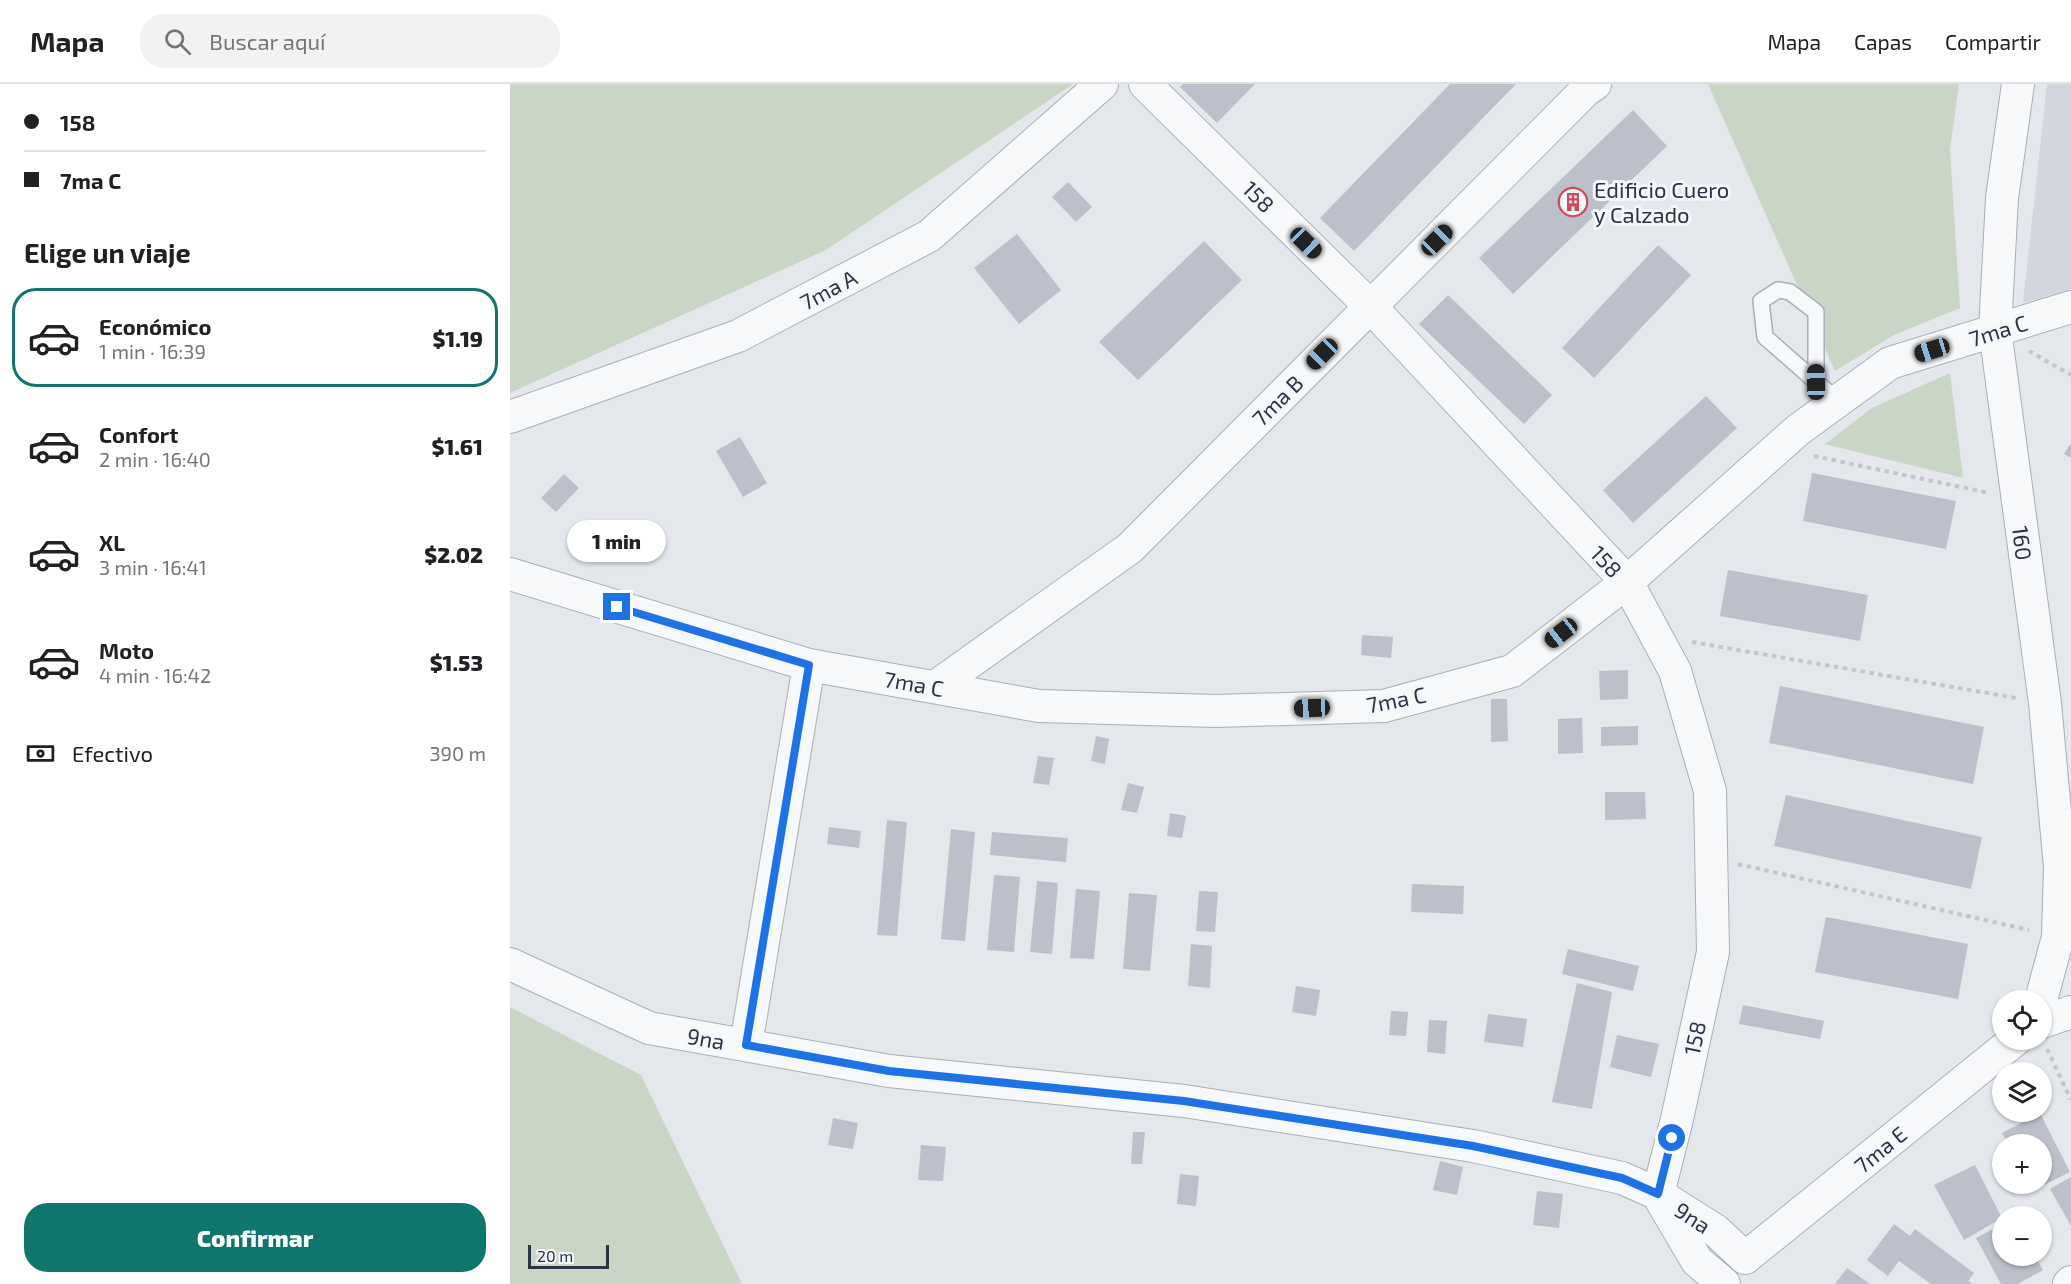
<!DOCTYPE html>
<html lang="es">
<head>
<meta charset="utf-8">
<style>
  :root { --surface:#fff; --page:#f2f2f2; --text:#202124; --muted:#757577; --line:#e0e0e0; --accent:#0f766e }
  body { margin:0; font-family:"Exo 2",sans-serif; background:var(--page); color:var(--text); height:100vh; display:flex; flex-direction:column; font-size:22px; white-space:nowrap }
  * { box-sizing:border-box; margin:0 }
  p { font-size:20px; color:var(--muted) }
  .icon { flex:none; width:33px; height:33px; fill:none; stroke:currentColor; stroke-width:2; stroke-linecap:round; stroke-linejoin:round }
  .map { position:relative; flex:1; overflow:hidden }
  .details { display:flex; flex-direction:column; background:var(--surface); width:510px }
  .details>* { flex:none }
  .hud { display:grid; align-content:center; height:132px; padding:0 24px; background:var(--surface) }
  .controls { position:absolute; left:1482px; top:906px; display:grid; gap:12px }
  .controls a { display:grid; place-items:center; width:60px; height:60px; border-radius:50%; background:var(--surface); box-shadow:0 2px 4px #0004; font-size:30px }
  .scale { position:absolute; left:18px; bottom:15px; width:81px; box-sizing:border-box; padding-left:6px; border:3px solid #2b3445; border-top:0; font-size:16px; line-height:21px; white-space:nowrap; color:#2b3445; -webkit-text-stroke:4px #f4f6f9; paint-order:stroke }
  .end { position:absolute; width:27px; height:27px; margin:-14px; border:8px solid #1a73e8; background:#fff; box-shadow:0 0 0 3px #fff }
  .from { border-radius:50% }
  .bubble { position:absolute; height:42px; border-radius:21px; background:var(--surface); box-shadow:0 2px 4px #0004; font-size:20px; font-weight:800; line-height:42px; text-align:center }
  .car { position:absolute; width:18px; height:36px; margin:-18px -9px; border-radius:8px; box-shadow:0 0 4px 2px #0007; background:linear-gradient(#222 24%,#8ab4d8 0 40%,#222 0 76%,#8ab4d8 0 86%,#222 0) }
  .hud b { display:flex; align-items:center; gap:21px; height:57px; font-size:22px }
  .hud b+b { border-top:2px solid var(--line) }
  .hud i { width:15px; height:15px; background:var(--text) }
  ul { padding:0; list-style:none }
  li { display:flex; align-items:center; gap:18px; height:99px; margin:0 12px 9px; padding:0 12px; border:3px solid transparent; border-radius:24px }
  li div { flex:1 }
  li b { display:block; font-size:22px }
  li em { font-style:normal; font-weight:800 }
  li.selected { border-color:var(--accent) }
  li>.icon { width:54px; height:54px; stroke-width:1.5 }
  h2 { padding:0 24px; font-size:27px; line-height:72px }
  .pay { display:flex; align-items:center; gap:15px; height:66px; padding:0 24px; font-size:22px }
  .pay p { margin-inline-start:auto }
  .action { display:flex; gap:12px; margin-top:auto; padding:12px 24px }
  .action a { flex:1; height:69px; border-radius:24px; background:var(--accent); color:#fff; font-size:24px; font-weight:800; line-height:69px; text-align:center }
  header { display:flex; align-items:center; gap:36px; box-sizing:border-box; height:84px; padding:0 30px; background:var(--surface); border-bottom:2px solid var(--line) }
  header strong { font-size:28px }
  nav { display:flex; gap:33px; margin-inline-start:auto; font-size:21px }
  .search { width:420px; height:54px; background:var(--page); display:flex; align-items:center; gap:15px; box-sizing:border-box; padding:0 21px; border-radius:24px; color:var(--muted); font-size:22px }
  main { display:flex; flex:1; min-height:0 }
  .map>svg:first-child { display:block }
  .built { fill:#d2d6de }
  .green { fill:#c9d6c5 }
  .building { fill:#bbc0ca }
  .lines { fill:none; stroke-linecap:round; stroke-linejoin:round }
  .service-casing { stroke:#a9aeb7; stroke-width:18 }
  .minor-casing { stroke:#a9aeb7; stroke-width:34 }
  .path { stroke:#c2c5cb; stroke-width:4; stroke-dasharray:4.5 4.5; stroke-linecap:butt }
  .service { stroke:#f7f8fa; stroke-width:15 }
  .minor { stroke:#f7f8fa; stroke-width:32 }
  .route { stroke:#1a73e8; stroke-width:8 }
  .labels { text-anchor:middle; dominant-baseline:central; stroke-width:6; stroke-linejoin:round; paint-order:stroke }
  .poi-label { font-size:22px; fill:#2b3445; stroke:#f4f6f9; text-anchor:start }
  .street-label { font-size:22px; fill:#2b3445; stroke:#f4f6f9 }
</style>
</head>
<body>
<header>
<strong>Mapa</strong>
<div class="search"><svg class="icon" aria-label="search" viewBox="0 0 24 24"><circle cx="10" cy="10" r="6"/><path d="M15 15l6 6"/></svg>Buscar aquí</div>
<nav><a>Mapa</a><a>Capas</a><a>Compartir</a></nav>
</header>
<main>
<section class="details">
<div class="hud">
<b><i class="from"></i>158</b>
<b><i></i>7ma C</b>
</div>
<h2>Elige un viaje</h2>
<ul>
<li class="selected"><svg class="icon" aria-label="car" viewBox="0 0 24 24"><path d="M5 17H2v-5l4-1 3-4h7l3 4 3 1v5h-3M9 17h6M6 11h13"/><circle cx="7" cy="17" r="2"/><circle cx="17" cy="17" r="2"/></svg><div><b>Económico</b><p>1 min · 16:39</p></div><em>$1.19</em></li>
<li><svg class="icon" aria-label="car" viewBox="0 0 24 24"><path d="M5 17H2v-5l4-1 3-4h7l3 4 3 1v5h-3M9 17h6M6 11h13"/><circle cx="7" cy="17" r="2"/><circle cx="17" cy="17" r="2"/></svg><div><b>Confort</b><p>2 min · 16:40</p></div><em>$1.61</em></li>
<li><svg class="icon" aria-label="car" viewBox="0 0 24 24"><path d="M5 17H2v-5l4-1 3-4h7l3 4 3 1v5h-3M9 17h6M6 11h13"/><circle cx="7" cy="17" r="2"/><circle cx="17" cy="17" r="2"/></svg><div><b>XL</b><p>3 min · 16:41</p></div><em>$2.02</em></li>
<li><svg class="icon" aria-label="car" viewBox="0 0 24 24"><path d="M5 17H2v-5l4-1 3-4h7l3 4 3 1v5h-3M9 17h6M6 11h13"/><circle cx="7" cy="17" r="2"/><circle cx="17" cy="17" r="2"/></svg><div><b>Moto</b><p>4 min · 16:42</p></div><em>$1.53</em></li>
</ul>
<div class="pay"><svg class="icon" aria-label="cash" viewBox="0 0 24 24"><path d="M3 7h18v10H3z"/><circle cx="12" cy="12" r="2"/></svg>Efectivo<p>390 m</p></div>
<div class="action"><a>Confirmar</a></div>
</section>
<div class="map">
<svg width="1561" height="1200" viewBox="0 0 1561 1200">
  <rect width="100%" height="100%" fill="#e4e7ec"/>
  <!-- built -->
  <path class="built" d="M1537,0H1561V205L1513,219Z"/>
  <!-- green -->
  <path class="green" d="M0,0H563L316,166L0,309Z
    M1198,0H1449L1440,66L1450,224L1384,251L1325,287Z
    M1440,289L1453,394L1315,360L1362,324Z
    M0,923L131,991L232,1200H0Z"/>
  <!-- building -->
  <path class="building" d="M673,0H745L707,39L670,3Z
    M940,0H1006L844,167L810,134Z
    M1123,26L1157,62L1003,210L969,174Z
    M558,98L582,123L566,138L542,113Z
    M507,150L551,206L509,240L464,184Z
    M694,157L732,196L628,296L589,258Z
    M1148,161L1181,191L1084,294L1052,264Z
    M938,211L1042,311L1014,340L909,240Z
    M1196,312L1227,344L1123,439L1093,406Z
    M230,353L257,399L233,413L206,367Z
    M1561,359V374L1554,370Z
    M1302,389L1446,417L1436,465L1293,437Z
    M54,390L69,404L46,428L31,414Z
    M1218,486L1358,511L1350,557L1210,532Z
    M852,551L883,553L881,574L851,571Z
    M1118,586V615L1090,616L1089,587Z
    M1270,602L1474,643L1463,700L1259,659Z
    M981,615H997L998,657L981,658Z
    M1072,634L1073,669L1048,670V635Z
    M1128,642V661L1091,662V643Z
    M586,652L599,655L595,680L581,677Z
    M528,672L544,674L539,701L523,699Z
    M618,699L634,703L627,729L611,726Z
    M1095,708H1135L1136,735L1095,736Z
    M1276,711L1472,753L1461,805L1264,762Z
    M660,729L676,732L672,754L657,752Z
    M377,736L397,738L387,852L367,851Z
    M319,743L351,747L349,764L317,760Z
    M441,745L465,748L455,857L431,855Z
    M482,748L558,754L556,778L480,771Z
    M484,791L510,793L504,868L477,866Z
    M527,797L548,799L542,870L520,868Z
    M902,800L954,802L953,830L901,828Z
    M566,805L590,807L584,875L560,874Z
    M689,807L708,808L705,848L686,847Z
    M619,809L647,811L640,887L613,885Z
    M1316,833L1458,860L1448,915L1305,888Z
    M681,860L702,862L700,904L678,902Z
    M1058,865L1129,882L1123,907L1052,890Z
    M1067,899L1102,908L1082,1025L1042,1018Z
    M786,902L810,906L806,932L782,928Z
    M1233,921L1314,937L1310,955L1229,940Z
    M881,927L898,928L896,952L879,951Z
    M978,930L1017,935L1013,963L974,958Z
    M919,936L937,937L935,970L917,968Z
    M1107,951L1149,960L1141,993L1100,983Z
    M1530,1029L1560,1088L1522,1107L1518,1100H1532V1060H1498L1492,1049Z
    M323,1034L348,1039L343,1065L318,1061Z
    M623,1048H635L632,1080H621Z
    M411,1061L436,1063L433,1097L408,1096Z
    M930,1077L953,1083L947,1111L923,1106Z
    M1465,1081L1492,1134L1454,1156L1424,1101Z
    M670,1090L689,1092L686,1122L667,1120Z
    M1561,1093V1142L1540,1105Z
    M1027,1107L1053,1110L1049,1144L1023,1141Z
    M1384,1140L1400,1152L1405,1145L1464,1189L1458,1197L1462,1200H1421L1389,1177L1378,1192L1357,1176Z
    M1492,1140V1172H1525L1533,1186L1508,1200H1491L1466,1154Z
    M1337,1184L1360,1200H1325Z"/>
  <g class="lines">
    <!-- service casing -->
    <g class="service-casing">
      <path id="service" d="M1306,298V228L1280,208L1268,206L1251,217L1255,253L1328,317"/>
    </g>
    <!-- minor casing -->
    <g class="minor-casing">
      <path id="minor" d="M635,0L860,222L1117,498L1165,587L1200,707L1203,868L1167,1035L1148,1110
        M1508,0L1492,114L1485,246L1535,619L1550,783L1548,853L1531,916
        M0,333L228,252L419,152L592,0
        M0,490L299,581L529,622L706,627L874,622L1002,587L1117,498L1288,346L1380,279L1561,223
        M425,603L620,464L1076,6L1085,0
        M0,880L139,944L379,987L674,1017L963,1062L1112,1094L1148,1110L1205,1146L1235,1174
        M1532,938L1561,928
        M236,961L299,581
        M1151,1116L1187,1177L1214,1200
        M1235,1174L1505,956
        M1559,1200L1561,1198"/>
    </g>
    <!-- path -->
    <path class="path" d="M1519,267L1561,291
      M1304,372L1479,409
      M1182,558L1506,614
      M1228,780L1519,846
      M1537,965L1561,1016"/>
    <!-- service -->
    <use href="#service" class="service"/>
    <!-- minor -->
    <use href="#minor" class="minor"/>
  </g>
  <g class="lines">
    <!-- route -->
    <path class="route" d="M107,523L299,581L236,961L379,987L674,1017L963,1062L1112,1094L1148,1110L1162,1054"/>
  </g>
  <!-- icons -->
  <defs>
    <g id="building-ring" transform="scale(1.5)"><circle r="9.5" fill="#f4f6f9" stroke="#d1495b" stroke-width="1.5"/><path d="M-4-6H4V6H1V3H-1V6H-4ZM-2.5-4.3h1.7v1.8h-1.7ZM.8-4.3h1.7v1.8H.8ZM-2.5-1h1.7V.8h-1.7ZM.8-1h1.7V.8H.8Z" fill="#d1495b"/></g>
  </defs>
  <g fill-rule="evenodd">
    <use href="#building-ring" x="1063" y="118"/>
  </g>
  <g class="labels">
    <!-- poi labels -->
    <g class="poi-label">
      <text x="1084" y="105">Edificio Cuero<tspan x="1084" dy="25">y Calzado</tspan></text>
    </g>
    <!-- street labels -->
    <g class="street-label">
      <text transform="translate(749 112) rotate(45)">158</text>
      <text transform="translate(318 205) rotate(-28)">7ma A</text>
      <text transform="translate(1488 246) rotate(-17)">7ma C</text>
      <text transform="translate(767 316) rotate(-45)">7ma B</text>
      <text transform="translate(1513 459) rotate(83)">160</text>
      <text transform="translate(1097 477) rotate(47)">158</text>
      <text transform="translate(404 599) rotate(10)">7ma C</text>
      <text transform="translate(886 615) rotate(-11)">7ma C</text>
      <text transform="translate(196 954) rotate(10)">9na</text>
      <text transform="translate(1184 954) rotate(-78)">158</text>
      <text transform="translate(1370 1065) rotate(-39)">7ma E</text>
      <text transform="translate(1183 1133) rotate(33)">9na</text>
    </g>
  </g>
</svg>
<div class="controls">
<a><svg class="icon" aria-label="locate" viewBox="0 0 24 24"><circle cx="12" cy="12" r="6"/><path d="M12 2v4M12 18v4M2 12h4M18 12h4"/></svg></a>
<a><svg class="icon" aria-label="layers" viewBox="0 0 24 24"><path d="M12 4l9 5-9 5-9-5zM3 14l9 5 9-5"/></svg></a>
<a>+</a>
<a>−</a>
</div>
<div class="scale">20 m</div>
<i class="end from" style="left:1162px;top:1054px"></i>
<i class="end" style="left:107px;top:523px"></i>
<div class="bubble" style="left:57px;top:436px;width:99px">1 min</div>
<i class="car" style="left:927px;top:156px;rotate:45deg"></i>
<i class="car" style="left:796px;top:159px;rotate:134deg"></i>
<i class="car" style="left:1422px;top:266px;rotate:253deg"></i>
<i class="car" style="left:812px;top:270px;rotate:225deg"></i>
<i class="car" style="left:1306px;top:298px;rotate:359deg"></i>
<i class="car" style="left:1051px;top:549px;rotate:232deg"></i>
<i class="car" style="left:802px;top:624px;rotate:268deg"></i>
</div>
</main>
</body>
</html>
